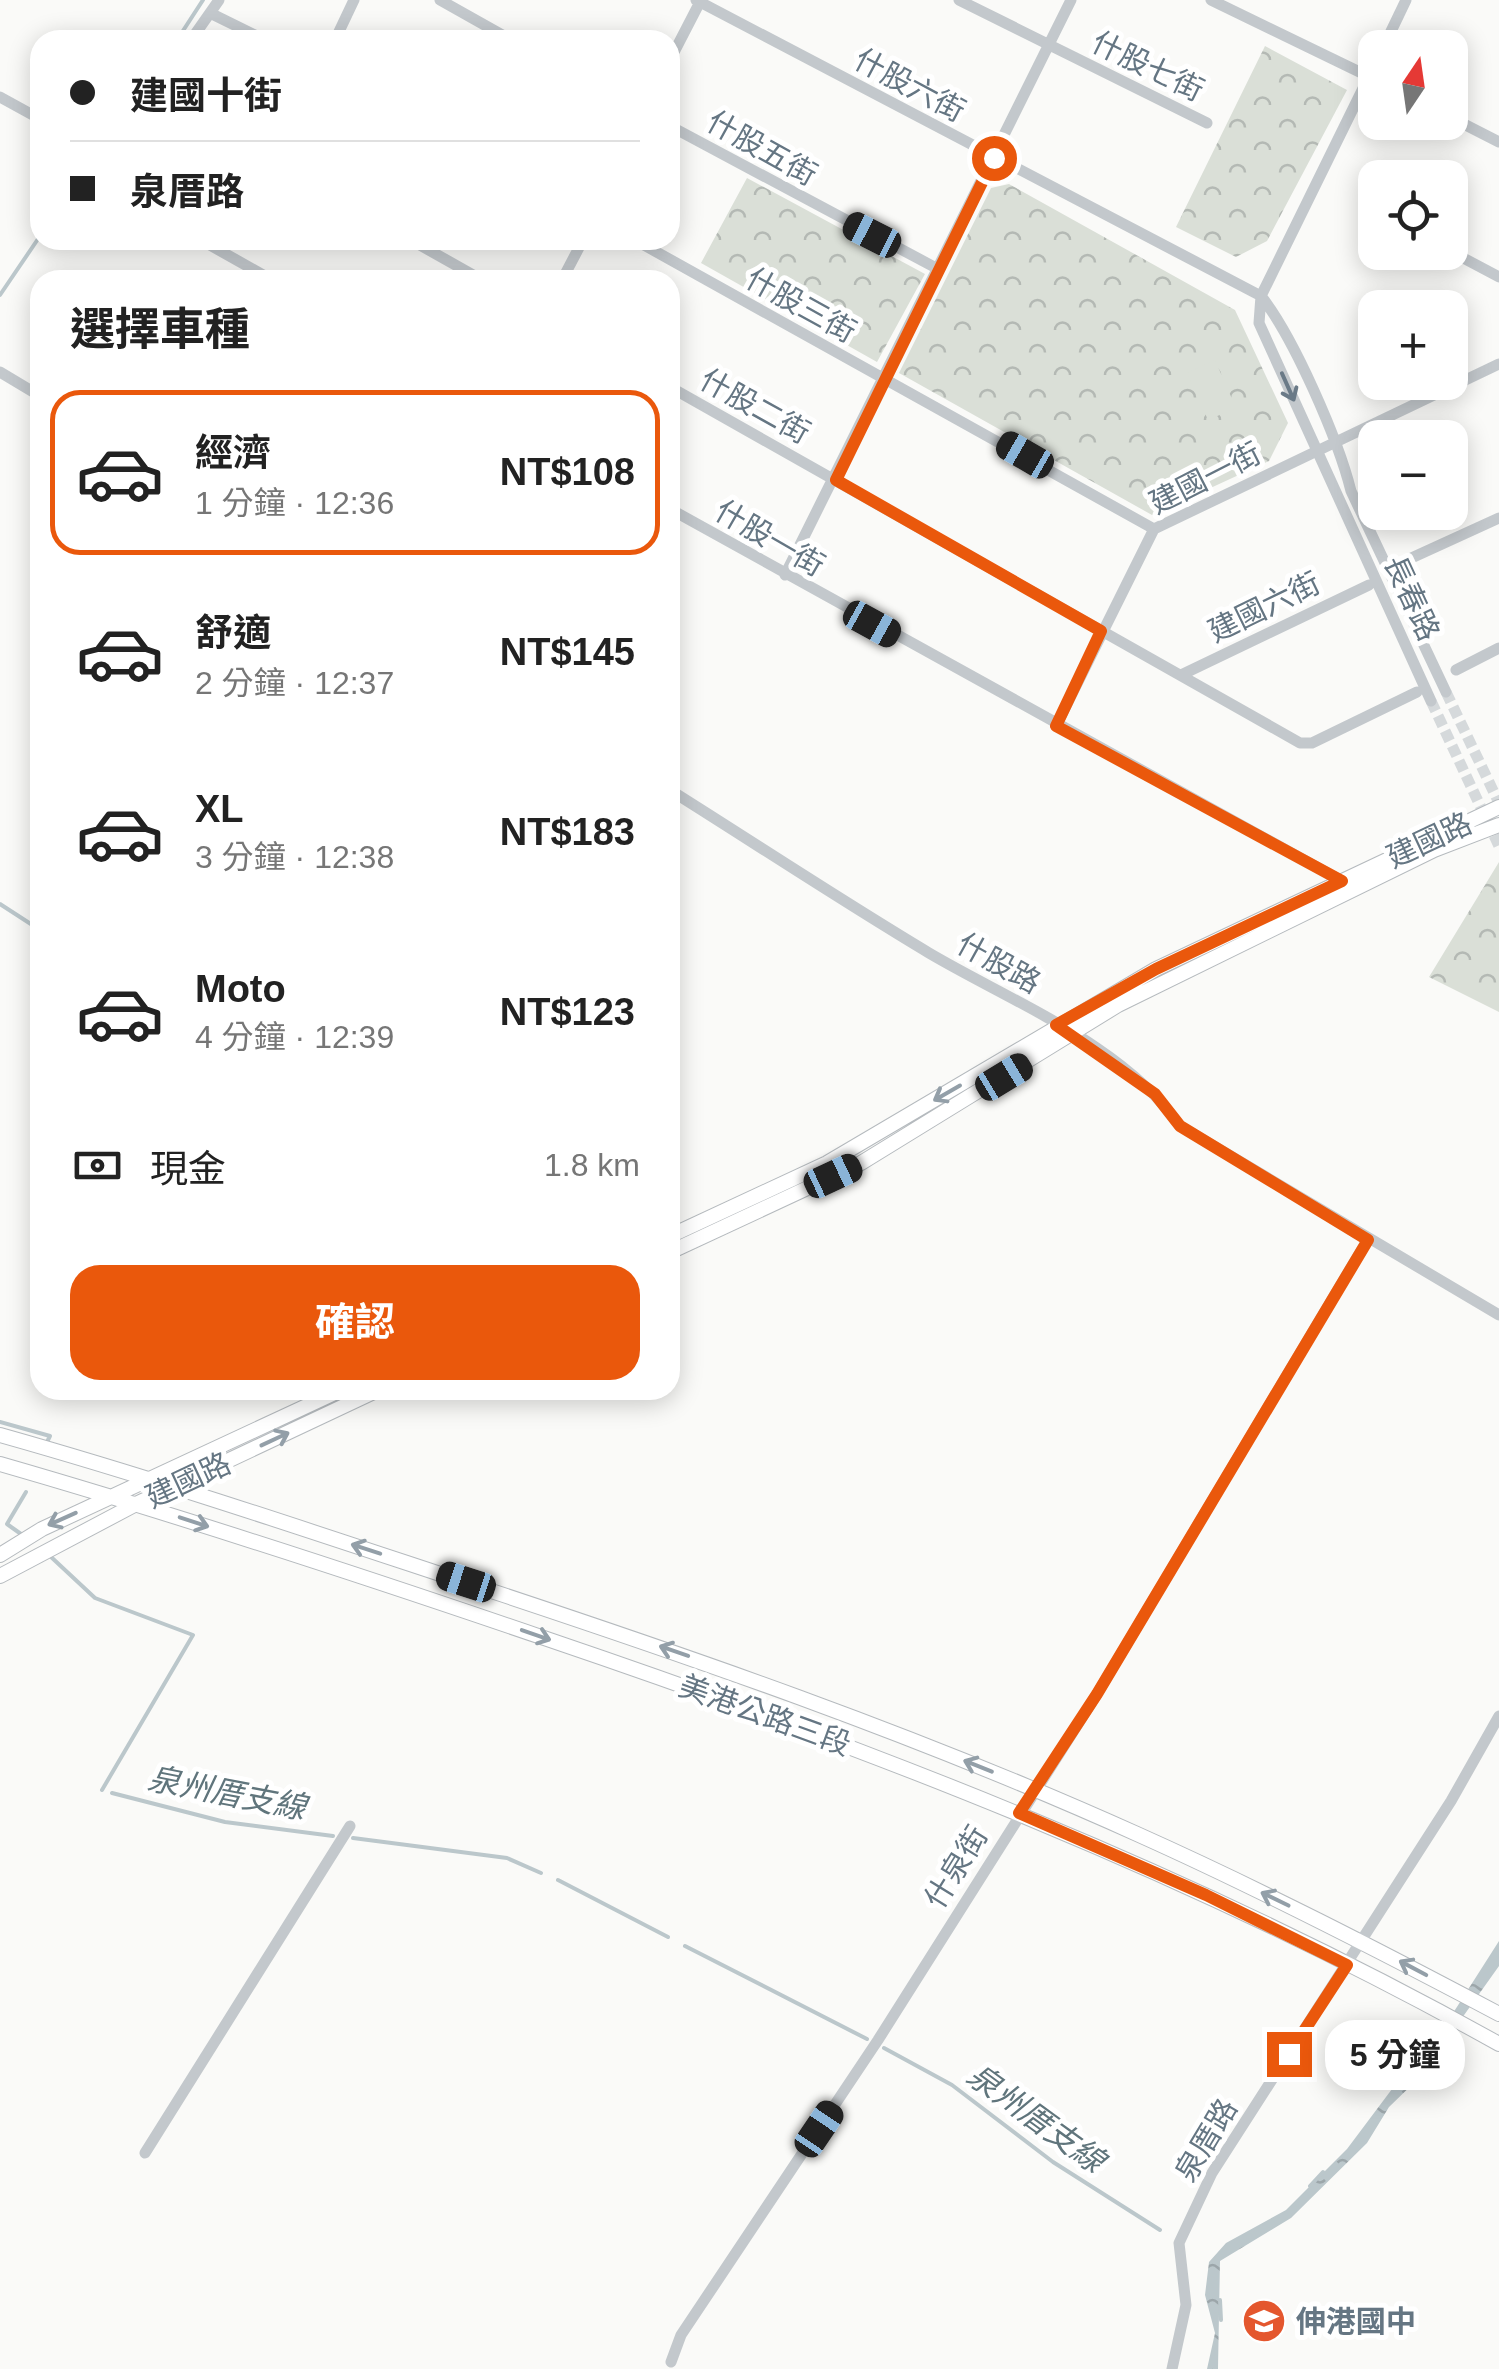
<!DOCTYPE html>
<html lang="zh-TW">
<head>
<meta charset="utf-8">
<style>
  :root { --surface:#fff; --page:#f6f6f6; --text:#222; --muted:#767676; --line:#e0e0e0; --accent:#ea580c }
  body { margin:0; font-family:Helvetica,"Noto Sans TC",sans-serif; background:var(--page); color:var(--text); height:100vh; display:flex; flex-direction:column; font-size:38px; white-space:nowrap }
  * { box-sizing:border-box; margin:0 }
  p { font-size:32px; color:var(--muted) }
  .icon { flex:none; width:55px; height:55px; fill:none; stroke:currentColor; stroke-width:2; stroke-linecap:round; stroke-linejoin:round }
  .map { position:relative; flex:1; overflow:hidden }
  .drawer { position:absolute; left:30px; top:270px; width:650px; height:1130px; display:flex; flex-direction:column; background:var(--surface); border-radius:30px; box-shadow:0 5px 25px #0003 }
  .drawer>* { flex:none }
  .hud { position:absolute; left:30px; top:30px; width:650px; height:220px; border-radius:30px; box-shadow:0 5px 25px #0003; display:grid; align-content:center; height:220px; padding:0 40px; background:var(--surface) }
  .needle { width:65px; rotate:13deg }
  .controls { position:absolute; left:1358px; top:30px; display:grid; gap:20px }
  .controls a { display:grid; place-items:center; width:110px; height:110px; border-radius:20px; background:var(--surface); box-shadow:0 5px 25px #0003; font-size:50px }
  .end { position:absolute; width:45px; height:45px; margin:-22px; border:12px solid #ea580c; background:#fff; box-shadow:0 0 0 5px #fff }
  .from { border-radius:50% }
  .bubble { position:absolute; height:70px; border-radius:30px; background:var(--surface); box-shadow:0 5px 25px #0003; font-size:32px; font-weight:700; line-height:70px; text-align:center }
  .car { position:absolute; width:30px; height:60px; margin:-30px -15px; border-radius:12px; box-shadow:0 0 8px 2px #0007; background:linear-gradient(#222 24%,#8ab4d8 0 40%,#222 0 76%,#8ab4d8 0 86%,#222 0) }
  .hud b { display:flex; align-items:center; gap:35px; height:95px; font-size:38px }
  .hud b+b { border-top:2px solid var(--line) }
  .hud i { width:25px; height:25px; background:var(--text) }
  ul { padding:0; list-style:none }
  li { display:flex; align-items:center; gap:30px; height:165px; margin:0 20px 15px; padding:0 20px; border:5px solid transparent; border-radius:30px }
  li div { flex:1 }
  li b { display:block; font-size:38px }
  li em { font-style:normal; font-weight:700 }
  li.selected { border-color:var(--accent) }
  li>.icon { width:90px; height:90px; stroke-width:1.5 }
  h2 { padding:0 40px; font-size:45px; line-height:120px }
  .pay { display:flex; align-items:center; gap:25px; height:110px; padding:0 40px; font-size:38px }
  .pay p { margin-inline-start:auto }
  .action { display:flex; gap:20px; margin-top:auto; padding:20px 40px }
  .action a { flex:1; height:115px; border-radius:30px; background:var(--accent); color:#fff; font-size:40px; font-weight:700; line-height:115px; text-align:center }
  .map>svg:first-child { display:block }
  .park { fill:url(#park-crowns) }
  .pitch { fill:#dadfd7 }
  .water { fill:url(#water-ripples) }
  .lines { fill:none; stroke-linecap:round; stroke-linejoin:round }
  .stream { stroke:#bbc7cb; stroke-width:4 }
  .minor-tunnel { stroke:#d5d9db; stroke-width:11; stroke-dasharray:11 5.5; stroke-linecap:butt }
  .major-casing { stroke:#b5babe; stroke-width:16 }
  .minor { stroke:#c3c8cc; stroke-width:11 }
  .major { stroke:#fff; stroke-width:14 }
  .oneway { stroke:#6a7a87 }
  .oneway2 { stroke:#939fa8 }
  .route { stroke:#ea580c; stroke-width:12 }
  .labels { text-anchor:middle; dominant-baseline:central; stroke-width:10; stroke-linejoin:round; paint-order:stroke }
  .street-label { font-size:30px; fill:#657683; stroke:#fff }
  .poi-label { font-size:30px; font-weight:bold; fill:#657683; stroke:#fff; text-anchor:start }
  .water-label { font-size:32px; font-style:italic; fill:#60757c; stroke:#fff }
</style>
</head>
<body>
<div class="map">
<svg width="1499" height="2369" viewBox="0 0 1499 2369">
  <defs>
    <pattern id="park-crowns" width="20" height="18" patternUnits="userSpaceOnUse" patternTransform="scale(2.5)"><rect width="20" height="18" fill="#dadfd7"/><path d="M2 6a3 3 0 1 1 6 0M12 15a3 3 0 1 1 6 0" fill="none" stroke="#b4b9b4"/></pattern>
    <pattern id="water-ripples" width="26" height="14" patternUnits="userSpaceOnUse" patternTransform="scale(2.5)"><rect width="26" height="14" fill="#bbc7cb"/><path d="M2 4q2-2 4 0t4 0M15 11q2-2 4 0t4 0" fill="none" stroke="#9ca6aa"/></pattern>
  </defs>
  <rect width="100%" height="100%" fill="#fafaf8"/>
  <!-- park -->
  <path class="park" d="M1265,46L1347,90L1267,241L1236,257L1176,227Z
    M747,178L925,274L877,362L701,263Z
    M1009,184L1235,310L1288,423L1269,461L1152,515L899,373L991,188Z
    M1499,862V1012L1429,977Z"/>
  <!-- pitch -->
  <path class="pitch" d="M1215,360L1236,408L1208,420L1187,373Z"/>
  <!-- water -->
  <path class="water" d="M1499,1941V1966L1420,2077L1389,2107L1367,2143L1291,2218L1220,2261L1218,2369H1207L1215,2333L1205,2295L1209,2262L1226,2243L1286,2210L1347,2149L1398,2081L1418,2068Z"/>
  <g class="lines">
    <!-- stream -->
    <path class="stream" d="M177,40L203,0
      M0,295L40,236
      M0,904L37,928L40,937
      M0,1422L50,1436L47,1442
      M21,1534L7,1524L26,1492
      M50,1556L95,1598L193,1635L102,1790
      M112,1793L225,1822L333,1836
      M353,1838L507,1858L541,1873
      M558,1880L668,1937
      M685,1946L867,2039
      M884,2048L952,2085L1053,2162L1160,2230
      M1310,2186L1323,2172
      M1220,2300L1221,2320"/>
    <!-- minor-tunnel -->
    <path class="minor-tunnel" d="M1446,692L1499,803
      M1431,701L1499,846"/>
    <!-- major casing -->
    <g class="major-casing">
      <path id="major" d="M670,1236L827,1163L1156,969L1499,807
        M670,1252L861,1163L1118,1005L1434,850L1499,825
        M0,1435C153,1478 304,1529 455,1579C686,1655 915,1734 1137,1834C1260,1889 1380,1951 1499,2014
        M0,1464C184,1517 366,1577 547,1639C874,1750 1197,1875 1499,2044
        M0,1555L42,1529L341,1390
        M0,1576L138,1503L378,1390"/>
    </g>
    <!-- minor -->
    <path class="minor" d="M440,0L511,40
      M696,0L1261,296C1294,338 1338,439 1351,491L1446,692
      M959,0L1207,123
      M1211,0L1374,79
      M210,13L265,40
      M191,40L219,0
      M335,40L354,0
      M1383,48L1406,0
      M670,60L701,0
      M1375,64L1261,296L1259,323L1431,701
      M0,97L40,119
      M1450,117L1499,142
      M670,126L938,269
      M201,240L272,280
      M411,240L482,280
      M635,240L1154,529
      M1450,251L1499,277
      M562,280L583,240
      M0,372L40,396
      M670,387L1300,743H1312L1417,692
      M670,509L1342,881
      M1407,560L1499,518
      M785,575L1071,0
      M1456,670L1499,648
      M1181,675L1369,585
      M1056,726L1154,529L1499,364
      M670,790C756,844 842,901 929,953C1012,1002 1124,1045 1180,1126L1499,1315
      M145,2153L350,1826
      M671,2362L681,2335L878,2040L1097,1694L1368,1239
      M1172,2369L1186,2305L1179,2243L1212,2173L1451,1801L1499,1716"/>
    <!-- major -->
    <use href="#major" class="major"/>
  </g>
  <!-- one-way arrows -->
  <defs><path id="oneway-shaft" d="M-6 0H5M1.5-3L5.5 0L1.5 3" fill="none" stroke-width="1.6" stroke-linecap="round" stroke-linejoin="round" transform="scale(2.5)"/></defs>
  <use class="oneway" href="#oneway-shaft" transform="translate(1288 387) rotate(66)"/>
  <g class="oneway2">
    <use href="#oneway-shaft" transform="translate(947 1093) rotate(150)"/>
    <use href="#oneway-shaft" transform="translate(275 1439) rotate(-25)"/>
    <use href="#oneway-shaft" transform="translate(62 1519) rotate(156)"/>
    <use href="#oneway-shaft" transform="translate(194 1522) rotate(18)"/>
    <use href="#oneway-shaft" transform="translate(366 1549) rotate(-162)"/>
    <use href="#oneway-shaft" transform="translate(536 1635) rotate(19)"/>
    <use href="#oneway-shaft" transform="translate(674 1651) rotate(-161)"/>
    <use href="#oneway-shaft" transform="translate(978 1766) rotate(-158)"/>
    <use href="#oneway-shaft" transform="translate(1275 1899) rotate(-154)"/>
    <use href="#oneway-shaft" transform="translate(1413 1968) rotate(-152)"/>
  </g>
  <g class="lines">
    <!-- route -->
    <path class="route" d="M994,158L836,480L1101,631L1056,726L1342,881L1156,969L1056,1025L1155,1094L1180,1126L1368,1240L1097,1694L1019,1813L1206,1895L1347,1965L1289,2054"/>
  </g>
  <!-- icons -->
  <defs>
    <g id="school-disc" transform="scale(2.25)"><circle r="9.5" fill="#e4572e" stroke="#fff"/><path d="M0-5L7-2L0 1L-7-2ZM-4 1L0 2.5L4 1V4Q0 6-4 4Z" fill="#fff"/></g>
  </defs>
  <g fill-rule="evenodd">
    <use href="#school-disc" x="1264" y="2321"/>
  </g>
  <g class="labels">
    <!-- street labels -->
    <g class="street-label">
      <text transform="translate(1148 66) rotate(26)">什股七街</text>
      <text transform="translate(910 85) rotate(28)">什股六街</text>
      <text transform="translate(762 148) rotate(29)">什股五街</text>
      <text transform="translate(801 305) rotate(29)">什股三街</text>
      <text transform="translate(755 406) rotate(29)">什股二街</text>
      <text transform="translate(1205 478) rotate(-27)">建國一街</text>
      <text transform="translate(770 538) rotate(30)">什股一街</text>
      <text transform="translate(1412 598) rotate(65)">長春路</text>
      <text transform="translate(1264 607) rotate(-26)">建國六街</text>
      <text transform="translate(1429 840) rotate(-25)">建國路</text>
      <text transform="translate(999 963) rotate(29)">什股路</text>
      <text transform="translate(188 1480) rotate(-25)">建國路</text>
      <text transform="translate(765 1715) rotate(20)">美港公路三段</text>
      <text transform="translate(956 1867) rotate(-58)">什泉街</text>
      <text transform="translate(1206 2140) rotate(-59)">泉厝路</text>
    </g>
    <!-- poi labels -->
    <g class="poi-label">
      <text x="1296" y="2321">伸港國中</text>
    </g>
    <!-- water labels -->
    <g class="water-label">
      <text transform="translate(227 1793) rotate(11)">泉州厝支線</text>
      <text transform="translate(1036 2118) rotate(36)">泉州厝支線</text>
    </g>
  </g>
</svg>
<div class="controls">
<a><svg class="needle" viewBox="-14 -14 28 28"><path d="M0-13l5 13h-10z" fill="#e53935"/><path d="M0 13l5-13h-10z" fill="#767676"/></svg></a>
<a><svg class="icon" aria-label="locate" viewBox="0 0 24 24"><circle cx="12" cy="12" r="6"/><path d="M12 2v4M12 18v4M2 12h4M18 12h4"/></svg></a>
<a>+</a>
<a>−</a>
</div>
<i class="end from" style="left:994px;top:158px"></i>
<i class="end" style="left:1289px;top:2054px"></i>
<div class="bubble" style="left:1325px;top:2020px;width:140px">5 分鐘</div>
<i class="car" style="left:872px;top:235px;rotate:297deg"></i>
<i class="car" style="left:1025px;top:455px;rotate:300deg"></i>
<i class="car" style="left:872px;top:624px;rotate:119deg"></i>
<i class="car" style="left:1004px;top:1077px;rotate:59deg"></i>
<i class="car" style="left:833px;top:1176px;rotate:65deg"></i>
<i class="car" style="left:466px;top:1582px;rotate:288deg"></i>
<i class="car" style="left:819px;top:2129px;rotate:34deg"></i>
<div class="hud">
<b><i class="from"></i>建國十街</b>
<b><i></i>泉厝路</b>
</div>
<section class="drawer">
<h2>選擇車種</h2>
<ul>
<li class="selected"><svg class="icon" aria-label="car" viewBox="0 0 24 24"><path d="M5 17H2v-5l4-1 3-4h7l3 4 3 1v5h-3M9 17h6M6 11h13"/><circle cx="7" cy="17" r="2"/><circle cx="17" cy="17" r="2"/></svg><div><b>經濟</b><p>1 分鐘 · 12:36</p></div><em>NT$108</em></li>
<li><svg class="icon" aria-label="car" viewBox="0 0 24 24"><path d="M5 17H2v-5l4-1 3-4h7l3 4 3 1v5h-3M9 17h6M6 11h13"/><circle cx="7" cy="17" r="2"/><circle cx="17" cy="17" r="2"/></svg><div><b>舒適</b><p>2 分鐘 · 12:37</p></div><em>NT$145</em></li>
<li><svg class="icon" aria-label="car" viewBox="0 0 24 24"><path d="M5 17H2v-5l4-1 3-4h7l3 4 3 1v5h-3M9 17h6M6 11h13"/><circle cx="7" cy="17" r="2"/><circle cx="17" cy="17" r="2"/></svg><div><b>XL</b><p>3 分鐘 · 12:38</p></div><em>NT$183</em></li>
<li><svg class="icon" aria-label="car" viewBox="0 0 24 24"><path d="M5 17H2v-5l4-1 3-4h7l3 4 3 1v5h-3M9 17h6M6 11h13"/><circle cx="7" cy="17" r="2"/><circle cx="17" cy="17" r="2"/></svg><div><b>Moto</b><p>4 分鐘 · 12:39</p></div><em>NT$123</em></li>
</ul>
<div class="pay"><svg class="icon" aria-label="cash" viewBox="0 0 24 24"><path d="M3 7h18v10H3z"/><circle cx="12" cy="12" r="2"/></svg>現金<p>1.8 km</p></div>
<div class="action"><a>確認</a></div>
</section>
</div>
</body>
</html>
